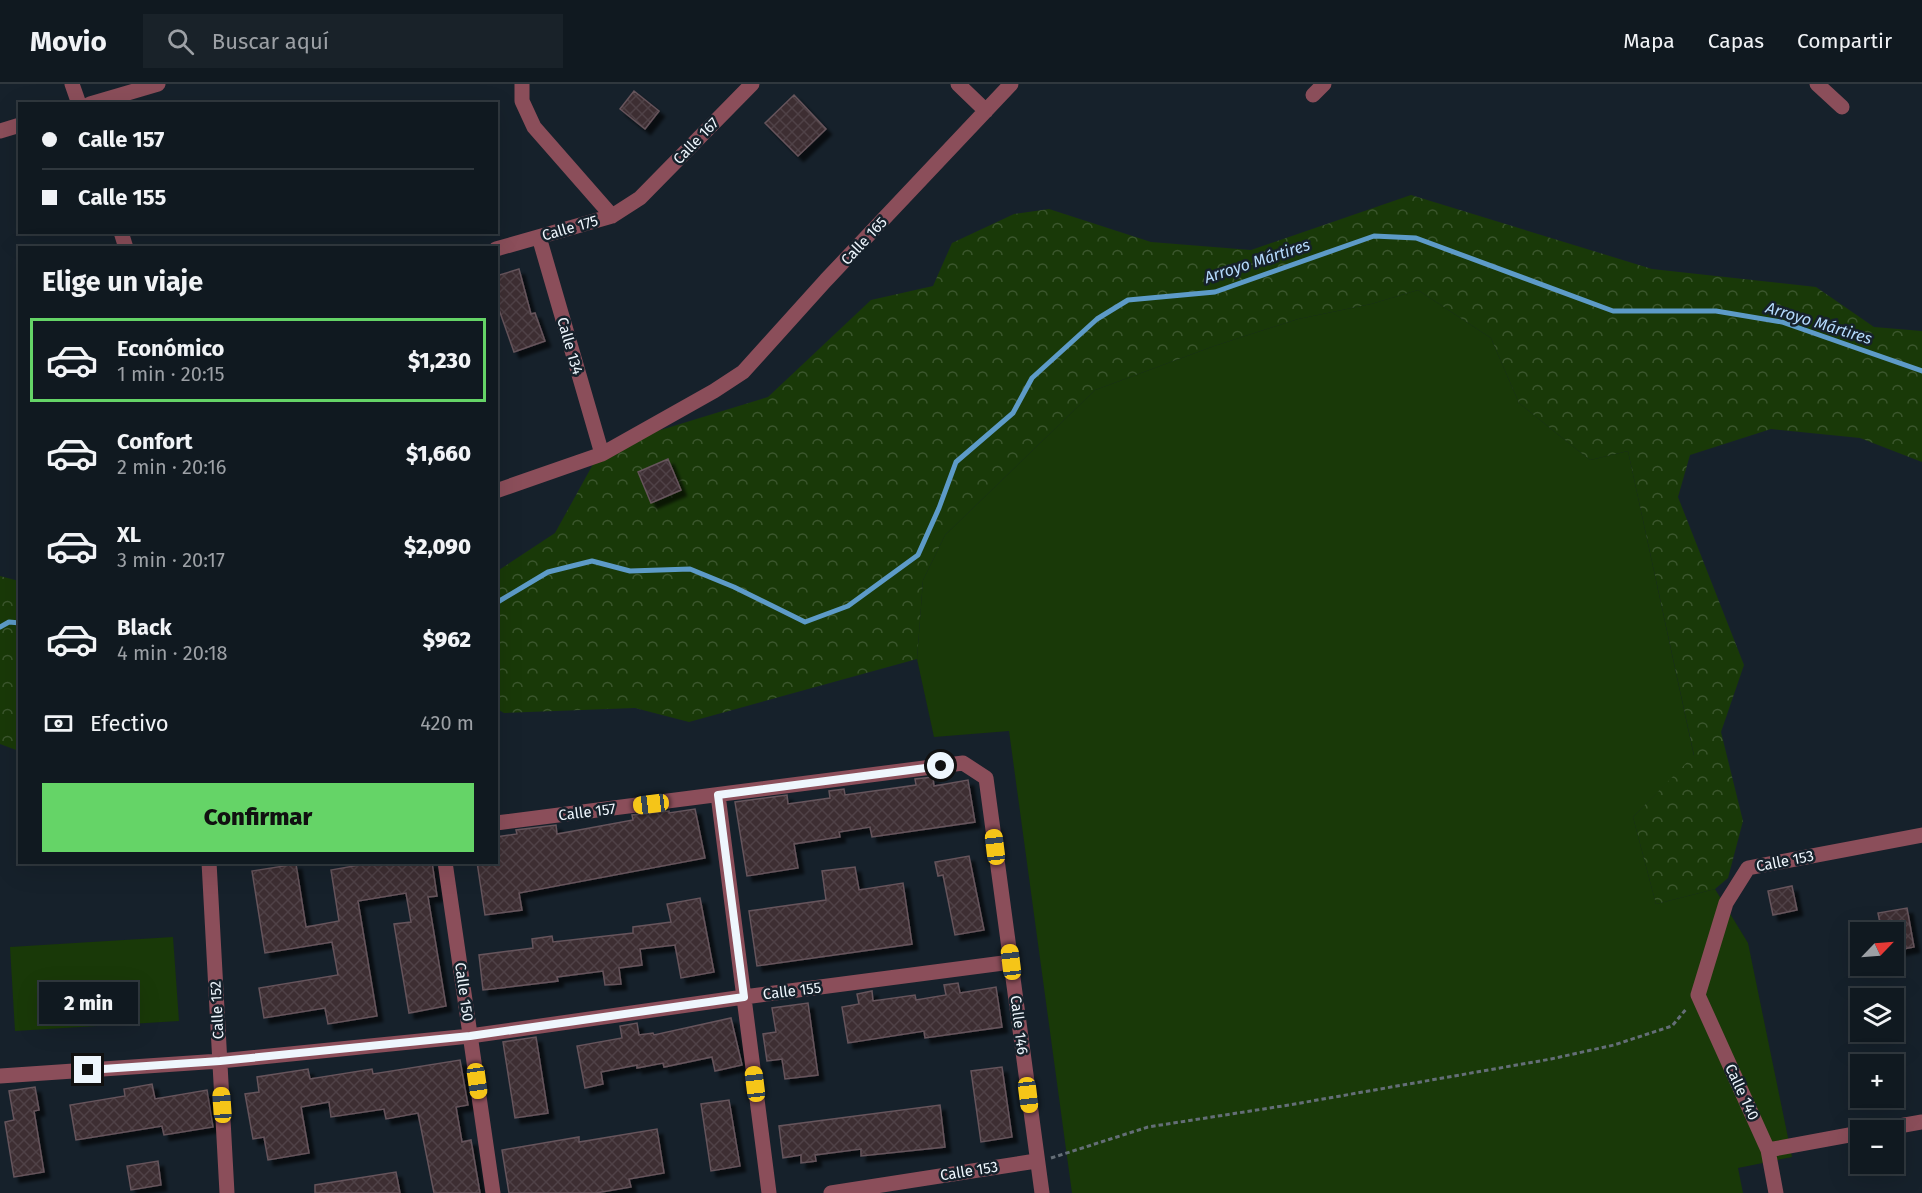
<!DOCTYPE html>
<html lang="es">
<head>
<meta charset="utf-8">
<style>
  :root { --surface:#101920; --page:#192229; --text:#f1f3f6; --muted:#9ca0a5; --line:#30383e; --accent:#65d467 }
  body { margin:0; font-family:"Fira Sans",sans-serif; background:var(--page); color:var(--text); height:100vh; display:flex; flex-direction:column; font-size:22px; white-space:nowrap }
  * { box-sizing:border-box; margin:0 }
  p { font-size:20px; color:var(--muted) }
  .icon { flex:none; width:33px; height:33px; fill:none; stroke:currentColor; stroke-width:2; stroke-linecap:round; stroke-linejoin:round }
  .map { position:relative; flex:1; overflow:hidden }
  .details { position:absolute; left:18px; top:162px; width:480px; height:618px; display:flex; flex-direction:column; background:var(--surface); border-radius:0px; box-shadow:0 6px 24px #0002,0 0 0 2px var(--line) }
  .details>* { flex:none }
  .top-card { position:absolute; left:18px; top:18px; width:480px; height:132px; border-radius:0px; box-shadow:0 6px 24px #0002,0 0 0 2px var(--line); display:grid; align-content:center; height:132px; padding:0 24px; background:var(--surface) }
  .needle { width:39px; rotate:65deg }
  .tools { position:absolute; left:1850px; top:838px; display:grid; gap:12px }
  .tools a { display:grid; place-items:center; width:54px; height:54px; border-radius:0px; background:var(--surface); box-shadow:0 6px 24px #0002,0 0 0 2px var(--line); font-size:30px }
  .end { position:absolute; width:27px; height:27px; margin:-14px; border:8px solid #eef6fd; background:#111; box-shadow:0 0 0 3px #111 }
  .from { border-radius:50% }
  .bubble { position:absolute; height:42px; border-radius:0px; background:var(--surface); box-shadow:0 6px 24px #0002,0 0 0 2px var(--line); font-size:20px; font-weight:800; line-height:42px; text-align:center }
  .car { position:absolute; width:18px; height:36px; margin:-18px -9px; border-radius:8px; box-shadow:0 0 4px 2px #0007; background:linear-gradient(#f5c518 24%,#345 0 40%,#f5c518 0 76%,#345 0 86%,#f5c518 0) }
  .top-card b { display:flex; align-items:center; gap:21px; height:57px; font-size:22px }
  .top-card b+b { border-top:2px solid var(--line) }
  .top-card i { width:15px; height:15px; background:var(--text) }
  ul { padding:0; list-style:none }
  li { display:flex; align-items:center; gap:18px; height:84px; margin:0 12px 9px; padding:0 12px; border:3px solid transparent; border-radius:0px }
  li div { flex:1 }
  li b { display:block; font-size:22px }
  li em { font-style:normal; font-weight:800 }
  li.active { border-color:var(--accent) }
  li>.icon { width:54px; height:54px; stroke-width:1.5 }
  h2 { padding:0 24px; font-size:27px; line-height:72px }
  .pay { display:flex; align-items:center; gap:15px; height:66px; padding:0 24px; font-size:22px }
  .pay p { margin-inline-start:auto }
  .action { display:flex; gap:12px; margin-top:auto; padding:12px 24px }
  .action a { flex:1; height:69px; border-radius:0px; background:var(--accent); color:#111; font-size:24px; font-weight:800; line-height:69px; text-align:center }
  header { display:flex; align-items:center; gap:36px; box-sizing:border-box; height:84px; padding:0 30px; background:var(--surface); border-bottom:2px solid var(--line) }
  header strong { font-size:28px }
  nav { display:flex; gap:33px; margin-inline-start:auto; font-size:21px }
  .search { width:420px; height:54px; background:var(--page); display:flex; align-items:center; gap:15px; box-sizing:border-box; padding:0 21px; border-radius:0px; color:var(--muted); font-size:22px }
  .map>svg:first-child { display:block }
  .grass { fill:#193908 }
  .forest { fill:url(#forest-crowns) }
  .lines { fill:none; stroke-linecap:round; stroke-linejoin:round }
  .stream { stroke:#5d9bc8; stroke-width:5 }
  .building { fill:url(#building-cross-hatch); stroke:#66545b; stroke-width:1.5; filter:url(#shadow) }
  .path { stroke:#646e77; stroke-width:3; stroke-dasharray:4.5 3; stroke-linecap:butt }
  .minor { stroke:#8b4e5a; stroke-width:15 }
  .route { stroke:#eef6fd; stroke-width:8 }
  .labels { text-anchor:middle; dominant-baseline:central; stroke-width:5; stroke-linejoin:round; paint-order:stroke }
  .street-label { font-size:15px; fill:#eef6fd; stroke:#16212b }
  .water-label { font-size:16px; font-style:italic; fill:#b5dafc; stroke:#16212b }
</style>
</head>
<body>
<header>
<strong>Movio</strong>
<div class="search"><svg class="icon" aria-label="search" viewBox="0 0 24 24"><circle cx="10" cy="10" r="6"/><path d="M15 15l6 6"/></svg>Buscar aquí</div>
<nav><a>Mapa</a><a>Capas</a><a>Compartir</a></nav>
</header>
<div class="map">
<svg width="1922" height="1109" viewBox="0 0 1922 1109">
  <defs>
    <pattern id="forest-crowns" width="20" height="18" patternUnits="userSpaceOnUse" patternTransform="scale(1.5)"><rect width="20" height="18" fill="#193908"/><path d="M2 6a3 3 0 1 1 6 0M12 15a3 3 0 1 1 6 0" fill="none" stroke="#3b562d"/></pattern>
    <pattern id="building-cross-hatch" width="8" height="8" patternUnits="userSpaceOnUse" patternTransform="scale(1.5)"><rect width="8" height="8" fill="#3c2d33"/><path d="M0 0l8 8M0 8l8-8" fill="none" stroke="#4f4247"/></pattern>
    <filter id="shadow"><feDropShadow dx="5.5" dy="5.5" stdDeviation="1.5" flood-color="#0009"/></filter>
  </defs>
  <rect width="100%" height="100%" fill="#16212b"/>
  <!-- grass -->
  <path class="grass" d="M1418,206L1491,254L1519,319L1590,376L1628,367L1694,672L1633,733L1656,820L1715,805L1748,859L1792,1073L1738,1084L1743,1109H1072L1009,647L934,653L917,575L923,496L945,451L1095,306L1214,262L1298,235L1371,220Z
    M173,853L179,937L15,947L10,863Z"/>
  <!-- forest -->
  <path class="forest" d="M1411,111L1652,185L1816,203L1874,243L1922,247V378L1860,354L1771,345L1690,371L1678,413L1744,581L1721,648L1743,737L1728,794L1715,805L1656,820L1633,733L1694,671L1628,367L1590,376L1519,319L1491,254L1418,206L1371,220L1298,235L1214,262L1095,306L945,451L923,496L917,575L689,638L635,624L504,629L497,625L496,488L555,449L602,364L768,313L871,216L933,202L952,159L1014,130L1049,125L1151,158L1251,166Z
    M0,492L19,497V667L0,660Z"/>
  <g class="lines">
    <!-- stream -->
    <path class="stream" d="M496,519L548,488L592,477L630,487L690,485L734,503L805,538L848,522L918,471L939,424L956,378L1013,329L1032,294L1097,235L1128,216L1215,208L1374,152L1416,154L1613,227H1716L1782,238L1922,287
      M0,543L9,538L20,539"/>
  </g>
  <!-- building -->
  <path class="building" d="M634,7L659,27L645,45L620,25Z
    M794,11L826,45L798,72L765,39Z
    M519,185L531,230L535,229L545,257L514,268L496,217V192Z
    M668,375L681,406L651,419L638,388Z
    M933,693L934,702L968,696L975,738L872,753L870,743L839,748L840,753L794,760L798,784L747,792L735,718L787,711L788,720L830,714L829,707L844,705L845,711L916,701L915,695Z
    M695,725L705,774L519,809L522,826L485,831L477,778H496V753L517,750L516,746L556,741L557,750L633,736L632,731L669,727V729Z
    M969,772L984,846L955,851L943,791L938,792L935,778Z
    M376,778H432L437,812L428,813L446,922L409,929L394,840L411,838L406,809L358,817L377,932L328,940L325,924L264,934L259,904L338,891L332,858L265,869L252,787L296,780L306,843L339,837L331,786Z
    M855,783L859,806L903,799L912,860L757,882L749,827L826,816L822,787Z
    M1792,802L1797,826L1773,831L1768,807Z
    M700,814L714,888L681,894L675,861L640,865L642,881L619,884L621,900L605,901L603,887L557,893L558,897L483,906L479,871L533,864L532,855L552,852L553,858L633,849V843L671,838L667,820Z
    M1907,824L1914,863L1893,867V849H1882L1878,829Z
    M958,899L960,909L996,903L1002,943L925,954L924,947L848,959L842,923L859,920L857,910L872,907L873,917L915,911L916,916L946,911L944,901Z
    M808,919L818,991L785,995L782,975L767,977L763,950L776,948L772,924Z
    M731,934L742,981L715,987L712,973L664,983L663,979L637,984V981L601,988L603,1000L585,1004L577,962L622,954L620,942L637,939L639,951L653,949L654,951Z
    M536,953L548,1029L515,1034L503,958Z
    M460,976L468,1021L456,1023L462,1058L471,1056L480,1109H434L418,1029L386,1035L384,1025L331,1033L329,1018L301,1023L309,1069L268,1076L264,1053L253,1055L245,1010L259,1008L257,993L308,985L310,995L372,985L373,990Z
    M1002,983L1012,1053L981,1058L971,987Z
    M152,1000L155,1015L207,1006L213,1043L164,1051L162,1042L76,1056L70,1021L125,1012L124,1005Z
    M35,1003L39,1026L34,1027L44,1088L14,1093L5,1038L14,1036L9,1007Z
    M729,1016L740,1082L711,1087L701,1020Z
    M940,1021L945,1063L861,1072V1065L815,1071L816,1077L801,1079V1071L783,1074L779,1042Z
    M657,1045L664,1089L629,1095L631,1103L596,1109H509L502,1066L579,1053V1058Z
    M158,1077L161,1101L131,1106L127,1082Z
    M396,1088L400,1109H315V1101Z"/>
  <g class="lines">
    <!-- path -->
    <path class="path" d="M1051,1074L1148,1043L1289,1021L1551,975L1614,961L1672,942L1687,924"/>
    <!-- minor -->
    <path class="minor" d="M72,0L79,20
      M522,0V17L534,43L612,132
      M958,0L986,27
      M1817,0L1842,23
      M1313,11L1324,0
      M90,20L158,0
      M0,47L20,41
      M121,148L126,164
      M539,153L602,370
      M496,165L612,132L640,114L752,0
      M496,407L602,370L714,307L743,288L826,196L1011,0
      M718,711L769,1109
      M496,739L963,679L986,694L1042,1109
      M209,778L227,1109
      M445,778L493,1109
      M0,992L220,977L470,952L744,913L1011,878
      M1871,1047L1922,1038
      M1768,1066L1860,1049
      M831,1109L1036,1077
      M1776,1109L1768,1066L1698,911L1726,819L1748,784L1922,751"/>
  </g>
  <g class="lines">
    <!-- route -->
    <path class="route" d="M88,986L220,977L470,952L744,913L718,711L941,682"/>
  </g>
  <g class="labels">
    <!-- street labels -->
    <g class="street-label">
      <text transform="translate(696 57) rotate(-46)">Calle 167</text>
      <text transform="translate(570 144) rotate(-16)">Calle 175</text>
      <text transform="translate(864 157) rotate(-47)">Calle 165</text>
      <text transform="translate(570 262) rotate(74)">Calle 134</text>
      <text transform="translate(587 728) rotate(-7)">Calle 157</text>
      <text transform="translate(1785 777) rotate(-11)">Calle 153</text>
      <text transform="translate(792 907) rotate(-7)">Calle 155</text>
      <text transform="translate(464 908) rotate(82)">Calle 150</text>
      <text transform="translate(217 926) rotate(-93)">Calle 152</text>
      <text transform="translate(1019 941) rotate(83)">Calle 146</text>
      <text transform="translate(1742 1008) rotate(65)">Calle 140</text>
      <text transform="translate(969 1087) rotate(-9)">Calle 153</text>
    </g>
    <!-- water labels -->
    <g class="water-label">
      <text transform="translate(1257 177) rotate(-18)">Arroyo Mártires</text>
      <text transform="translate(1819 239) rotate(17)">Arroyo Mártires</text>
    </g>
  </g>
</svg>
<div class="tools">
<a><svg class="needle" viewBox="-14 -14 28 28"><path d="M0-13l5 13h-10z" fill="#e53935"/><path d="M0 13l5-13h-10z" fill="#9ca0a5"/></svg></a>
<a><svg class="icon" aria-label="layers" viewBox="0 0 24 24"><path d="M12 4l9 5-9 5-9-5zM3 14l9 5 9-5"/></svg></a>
<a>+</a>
<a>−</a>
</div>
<i class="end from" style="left:941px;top:682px"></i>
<i class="end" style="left:88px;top:986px"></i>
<div class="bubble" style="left:39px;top:898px;width:99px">2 min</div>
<i class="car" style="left:651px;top:720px;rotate:263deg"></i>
<i class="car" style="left:995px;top:763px;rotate:353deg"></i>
<i class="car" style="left:1011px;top:878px;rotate:353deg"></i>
<i class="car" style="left:477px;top:997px;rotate:172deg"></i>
<i class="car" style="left:755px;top:1000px;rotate:353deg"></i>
<i class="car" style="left:1028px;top:1011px;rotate:173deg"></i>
<i class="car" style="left:222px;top:1021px;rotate:356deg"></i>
<div class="top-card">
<b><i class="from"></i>Calle 157</b>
<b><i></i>Calle 155</b>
</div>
<section class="details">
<h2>Elige un viaje</h2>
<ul>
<li class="active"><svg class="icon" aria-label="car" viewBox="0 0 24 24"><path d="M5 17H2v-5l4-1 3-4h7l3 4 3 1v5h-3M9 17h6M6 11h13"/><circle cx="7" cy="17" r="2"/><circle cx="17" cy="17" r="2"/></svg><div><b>Económico</b><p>1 min · 20:15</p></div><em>$1,230</em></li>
<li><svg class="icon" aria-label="car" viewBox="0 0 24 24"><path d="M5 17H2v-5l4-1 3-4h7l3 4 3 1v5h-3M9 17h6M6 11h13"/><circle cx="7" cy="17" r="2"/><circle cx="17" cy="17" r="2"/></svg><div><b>Confort</b><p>2 min · 20:16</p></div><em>$1,660</em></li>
<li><svg class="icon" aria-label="car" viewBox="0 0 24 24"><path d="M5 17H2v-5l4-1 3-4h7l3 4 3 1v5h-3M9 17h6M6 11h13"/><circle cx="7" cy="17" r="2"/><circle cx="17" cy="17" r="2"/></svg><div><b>XL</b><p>3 min · 20:17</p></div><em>$2,090</em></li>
<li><svg class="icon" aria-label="car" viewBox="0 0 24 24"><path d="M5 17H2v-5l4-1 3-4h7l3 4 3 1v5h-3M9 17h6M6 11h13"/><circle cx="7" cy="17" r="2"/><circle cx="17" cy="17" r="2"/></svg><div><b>Black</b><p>4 min · 20:18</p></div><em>$962</em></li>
</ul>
<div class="pay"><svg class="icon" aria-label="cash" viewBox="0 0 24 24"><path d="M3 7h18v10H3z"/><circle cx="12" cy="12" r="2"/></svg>Efectivo<p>420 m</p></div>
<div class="action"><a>Confirmar</a></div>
</section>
</div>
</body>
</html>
